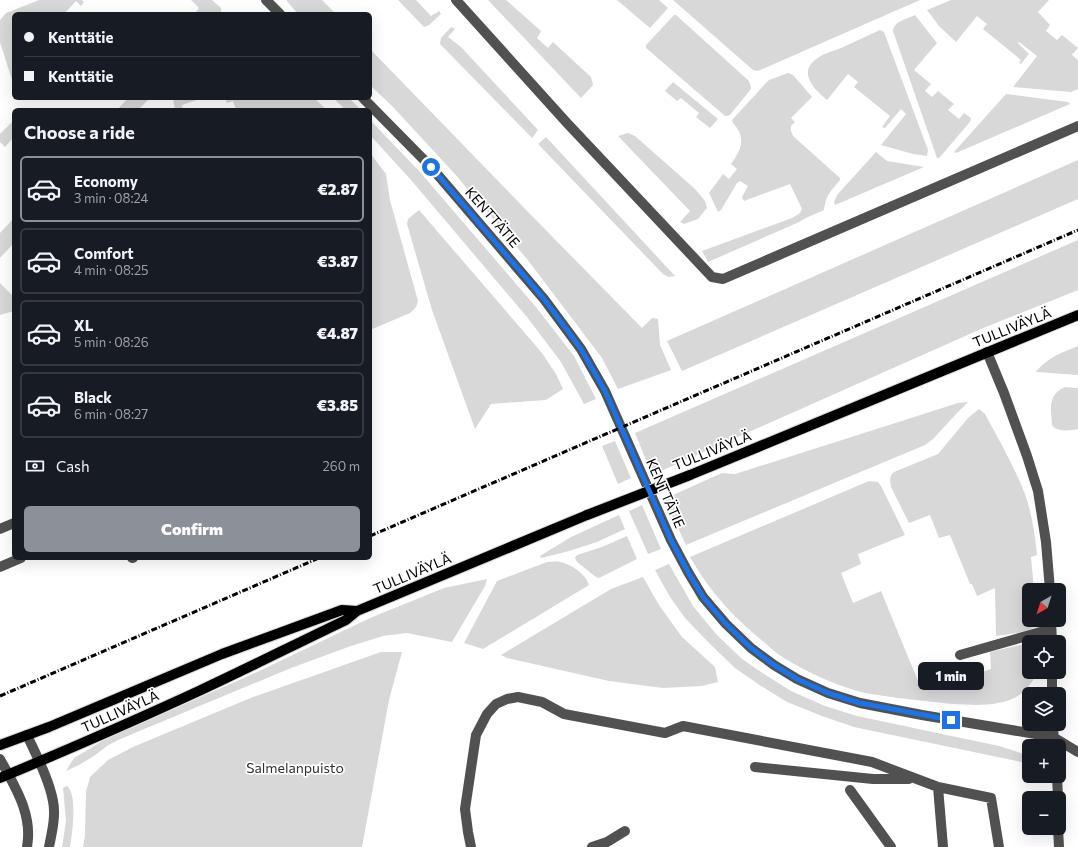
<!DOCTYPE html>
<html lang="en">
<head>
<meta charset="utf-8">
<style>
  :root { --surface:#171b24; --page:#242831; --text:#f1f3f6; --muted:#9ea1a6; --line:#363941; --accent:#8c9099 }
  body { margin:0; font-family:Commissioner,sans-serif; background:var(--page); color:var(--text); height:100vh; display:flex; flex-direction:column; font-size:15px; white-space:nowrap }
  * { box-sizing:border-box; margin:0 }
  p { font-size:13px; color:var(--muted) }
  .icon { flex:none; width:22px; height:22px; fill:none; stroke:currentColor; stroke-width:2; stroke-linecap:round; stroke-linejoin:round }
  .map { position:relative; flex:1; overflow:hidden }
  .panel { position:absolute; left:12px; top:108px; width:360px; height:452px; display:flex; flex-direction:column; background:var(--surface); border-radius:6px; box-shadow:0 4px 16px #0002 }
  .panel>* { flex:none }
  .top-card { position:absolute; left:12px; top:12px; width:360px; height:88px; border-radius:6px; box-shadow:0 4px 16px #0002; display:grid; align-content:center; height:88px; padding:0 12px; background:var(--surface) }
  .needle { width:26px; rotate:219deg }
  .controls { position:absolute; left:1022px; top:583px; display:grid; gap:8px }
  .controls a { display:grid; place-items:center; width:44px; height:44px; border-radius:6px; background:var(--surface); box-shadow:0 4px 16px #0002; font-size:20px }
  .end { position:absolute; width:18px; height:18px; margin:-9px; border:5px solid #1a73e8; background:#fff; box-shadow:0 0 0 2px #fff }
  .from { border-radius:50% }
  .bubble { position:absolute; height:28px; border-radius:6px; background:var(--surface); box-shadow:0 4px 16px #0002; font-size:13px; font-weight:800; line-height:28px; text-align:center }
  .top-card b { display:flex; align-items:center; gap:14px; height:38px; font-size:15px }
  .top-card b+b { border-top:1px solid var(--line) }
  .top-card i { width:10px; height:10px; background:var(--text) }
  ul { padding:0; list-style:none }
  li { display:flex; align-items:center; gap:12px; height:66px; margin:0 8px 6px; padding:0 4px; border:2px solid var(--line); border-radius:6px }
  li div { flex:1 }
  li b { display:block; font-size:15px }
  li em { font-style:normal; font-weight:800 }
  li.on { border-color:var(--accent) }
  li>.icon { width:36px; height:36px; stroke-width:1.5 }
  h2 { padding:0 12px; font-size:18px; line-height:48px }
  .pay { display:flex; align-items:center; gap:10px; height:44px; padding:0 12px; font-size:15px }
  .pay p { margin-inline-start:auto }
  .cta { display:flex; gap:8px; margin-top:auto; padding:8px 12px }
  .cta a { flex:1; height:46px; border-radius:6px; background:var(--accent); color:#fff; font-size:16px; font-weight:800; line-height:46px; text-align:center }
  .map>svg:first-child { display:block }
  .green { fill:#d8d8d8 }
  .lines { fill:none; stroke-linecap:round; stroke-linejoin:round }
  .major-casing { stroke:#dbdbdb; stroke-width:12 }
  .minor { stroke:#515151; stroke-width:10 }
  .major { stroke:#000; stroke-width:10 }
  .rail { stroke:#000; stroke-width:3; stroke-dasharray:6 2 1 2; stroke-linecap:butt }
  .major-bridge-casing { stroke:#dbdbdb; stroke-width:12; stroke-linecap:butt }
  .major-bridge { stroke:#000; stroke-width:10 }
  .route { stroke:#1a73e8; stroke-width:5 }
  .labels { text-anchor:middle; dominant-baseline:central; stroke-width:3.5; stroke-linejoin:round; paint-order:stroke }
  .street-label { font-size:14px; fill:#000; stroke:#fff }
  .park-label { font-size:14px; fill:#2f2f2f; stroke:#fff }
</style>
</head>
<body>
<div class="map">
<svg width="1078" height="847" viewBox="0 0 1078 847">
  <rect width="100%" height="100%" fill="#fff"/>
  <!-- green -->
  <path class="green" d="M39,0H82L84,2L81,6L76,1L64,14H14V80L11,77L0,42V20L6,13Z
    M191,0H212L221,8V14H198L196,12L199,8Z
    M286,0H322L336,14H298Z
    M398,0H416L431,16L439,11L441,14L429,25L424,27Z
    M488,0H506L541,31L537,38L548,48L553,42L591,77L593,85L581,98Z
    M617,0H659L668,8L650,28Z
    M673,0H920L758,71L753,70Z
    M951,0H1049L1038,12L1050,25L1046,31L1057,40L1062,35L1078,48L1072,55L1078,60V89L1071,92L1013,87L1037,56L1019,42L1018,43L1029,54L1021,64L1019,63L1021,60L983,29L987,24L977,16L956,42L939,26L927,10Z
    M674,15H676L749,81L751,87V89L730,115L727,116H725L646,48V45Z
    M915,15L937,43L914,70L931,84L925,91L932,97L938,91L954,104L948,110L959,119L964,113L971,118L970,122L939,158H937L893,31C894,21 907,19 915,15Z
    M451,27L455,29L448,37L461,47L538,130L532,138L440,44L441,38Z
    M880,30L884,32L928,150L927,156L913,154L881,145L906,114L901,109L885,128L882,127L890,116L854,87L858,82L848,74L827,100C815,90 798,74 815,60C822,54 833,51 841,48C854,42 867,36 880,30Z
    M370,49L531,215L642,328L652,318L658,319L660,345L671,370L618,389L602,358L527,259L454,173L394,108L370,85Z
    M788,73L791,74L794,76L812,97L791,118L795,122L791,126V131L793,136L840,178V180C830,192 826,195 824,210L806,218L797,223L708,262L702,251L792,218L800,213L802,209L790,184L744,201L742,197L748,186L740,181L737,183L721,210L718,212L709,193L723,174L729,179L737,169L731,164C739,153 746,142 737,128C735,125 733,124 732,120L766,83L769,80Z
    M673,82L718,119L710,128L696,117L699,113L681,98L677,101L665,91Z
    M1006,94L1068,102L1070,104L956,153L954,152Z
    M128,98H150L138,110H117Z
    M173,98H202L182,105L183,110H175Z
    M225,98H314L327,110H236L233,101L227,103Z
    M333,98H349L361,110H346Z
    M14,120V137L5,147L0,142V134Z
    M370,120L420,172L536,307L574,356L596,399L584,404L561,362L527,317L411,180L370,135Z
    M628,133L635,136L695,189L705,201L707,208L698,219L684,224L680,222L690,211L618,136Z
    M546,137L675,276L669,277L663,274L538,144Z
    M876,152L887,161L924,167L835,205L834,202L837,195Z
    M370,153L386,174L390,200L398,229L418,301L416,307L410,313L370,330Z
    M1078,160V199L682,371L667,341Z
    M419,210L542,353L556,374L563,389L546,400L491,404L475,429L432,310L407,224L408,219Z
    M14,218V243L0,258V233Z
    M1078,240V290L981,329L652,475L635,433Z
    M0,283L14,297V311L0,315Z
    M1078,346V375L1036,372C1046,358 1063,352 1078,346Z
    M1065,387L1078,388V429C1070,431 1056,432 1052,425C1051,409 1047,395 1065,387Z
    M968,402L957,413L933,439L925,445L686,545L664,499L722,473L735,474L958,403Z
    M979,409L985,414C999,440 1014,466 1025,494C1032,514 1035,535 1037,555L1031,557L1034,590H1029V620H1040C1036,633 1008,634 996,636L995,588L977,596L972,584H970L950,535L939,538L930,515L909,523L891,487C890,481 889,476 894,472L938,454L968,418Z
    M615,441L631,478L618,484L602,446Z
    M869,481L878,482L881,486L905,535L858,554L861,564L841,573L853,603L881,591L918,681L940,672L946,687L957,683L959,687L969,682L967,677L991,669L990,652L1029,643V672H1038C1032,682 1026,693 1014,698C995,707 973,705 952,704C934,702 916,700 898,698C887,696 875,695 865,693C837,686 808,673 784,658C777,654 771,648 765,643C735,619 709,591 690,557Z
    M642,505L661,549L648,554L629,511Z
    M619,515L625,529L597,542L569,551L541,558L540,556L571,537Z
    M627,536L637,559L599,578L596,577L577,562L575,558L577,555L602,547Z
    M547,562C551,562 556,561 560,562C571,564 586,574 589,585L483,649L464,643L497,581Z
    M669,564L693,606L716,634L742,659L767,676L791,691L825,706L857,716L999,746L1024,754L1029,760V763H1026L854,727L822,716L787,702L761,686L735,668L709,643L685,618L670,597L655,570Z
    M643,577L659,605L682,637L715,667L718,682L702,686L663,688L609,681L507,658L501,655L611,589Z
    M487,579L485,586L452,642L407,633L383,636L351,646L291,668L118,740L107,746L94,756L79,765L66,771L74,758L104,740L257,672L370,618L444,588Z
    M381,652H402L389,700L362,847H83L85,835L86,792L90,777L108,760L133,747L253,697Z
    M67,786C78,795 72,834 70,847H62L66,821L63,788Z"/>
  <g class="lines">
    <!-- major casing -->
    <g class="major-casing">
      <path id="major" d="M690,475L1078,315
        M0,745L49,727L222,654L342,610L357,611
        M0,778C67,750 134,721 201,690C250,667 298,643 346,620L357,611L587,515"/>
    </g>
    <!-- minor -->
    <path class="minor" d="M266,0L280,14
      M456,0L567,123L712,277L723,279L1078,126
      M363,98L431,167L544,299L581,349L605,391L671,540L688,572L703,597L726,624L751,648L774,665L797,679L828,693L860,703L922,715L1053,737L1078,752
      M987,352L1004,393L1027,456L1038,491L1046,542L1050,590
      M0,529L14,523
      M132,558H133
      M0,567L21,558
      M1051,620L1052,642
      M960,655L1051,629
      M1052,672V694
      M1053,724L1054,744
      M27,735C36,755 49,779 53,801C56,816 52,832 49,847
      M0,759C15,787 33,814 27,847
      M755,767L873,779H909
      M1057,776L1058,798
      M938,787L991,798L999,847
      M850,790L891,847
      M1058,828L1059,847
      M471,847L468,832L465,809L476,735L487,714L496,704L507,699L518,697L542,702L564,714L665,733L683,726L872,762L938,787L943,847
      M592,847L607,842L625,831"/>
    <!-- major -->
    <use href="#major" class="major"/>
    <!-- rail -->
    <path class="rail" d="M370,536L1078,230
      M0,696L319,558"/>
    <!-- major-bridge casing -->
    <g class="major-bridge-casing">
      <path id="major-bridge" d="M587,515L690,475"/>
    </g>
    <!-- major-bridge -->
    <use href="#major-bridge" class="major-bridge"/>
  </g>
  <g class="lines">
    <!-- route -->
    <path class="route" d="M431,167L544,299L581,349L605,391L671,540L688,572L703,597L726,624L751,648L774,665L797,679L828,693L860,703L951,720"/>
  </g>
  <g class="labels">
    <!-- street labels -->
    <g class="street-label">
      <text transform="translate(493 217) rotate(49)">KENTTÄTIE</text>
      <text transform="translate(1012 327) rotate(-22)">TULLIVÄYLÄ</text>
      <text transform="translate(712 450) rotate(-22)">TULLIVÄYLÄ</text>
      <text transform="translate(666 493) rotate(66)">KENTTÄTIE</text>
      <text transform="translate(412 573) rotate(-23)">TULLIVÄYLÄ</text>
      <text transform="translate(120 711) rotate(-24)">TULLIVÄYLÄ</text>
    </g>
    <!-- park labels -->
    <g class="park-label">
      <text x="295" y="767">Salmelanpuisto</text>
    </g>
  </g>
</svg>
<div class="controls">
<a><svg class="needle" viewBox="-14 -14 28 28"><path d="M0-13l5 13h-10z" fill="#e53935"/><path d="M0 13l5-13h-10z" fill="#9ea1a6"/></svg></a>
<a><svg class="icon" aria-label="locate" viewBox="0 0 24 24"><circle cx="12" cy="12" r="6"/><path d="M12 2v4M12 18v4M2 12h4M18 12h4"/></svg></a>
<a><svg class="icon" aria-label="layers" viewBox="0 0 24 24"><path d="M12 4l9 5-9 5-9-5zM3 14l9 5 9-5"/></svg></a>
<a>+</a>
<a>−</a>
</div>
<i class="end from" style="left:431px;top:167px"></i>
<i class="end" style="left:951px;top:720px"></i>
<div class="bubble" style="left:918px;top:662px;width:66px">1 min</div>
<div class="top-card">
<b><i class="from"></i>Kenttätie</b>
<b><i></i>Kenttätie</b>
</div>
<section class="panel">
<h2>Choose a ride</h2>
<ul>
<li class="on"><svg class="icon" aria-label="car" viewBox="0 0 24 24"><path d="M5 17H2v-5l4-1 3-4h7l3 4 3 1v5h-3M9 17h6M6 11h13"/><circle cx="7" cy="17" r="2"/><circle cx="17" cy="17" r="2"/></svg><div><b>Economy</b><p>3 min · 08:24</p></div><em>€2.87</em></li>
<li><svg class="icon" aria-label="car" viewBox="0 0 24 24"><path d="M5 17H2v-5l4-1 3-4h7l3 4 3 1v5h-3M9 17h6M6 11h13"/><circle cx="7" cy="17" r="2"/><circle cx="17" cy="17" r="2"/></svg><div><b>Comfort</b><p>4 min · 08:25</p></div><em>€3.87</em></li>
<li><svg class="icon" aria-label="car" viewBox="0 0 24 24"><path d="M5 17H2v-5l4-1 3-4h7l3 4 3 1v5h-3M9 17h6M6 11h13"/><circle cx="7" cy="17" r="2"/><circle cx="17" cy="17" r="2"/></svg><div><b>XL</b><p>5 min · 08:26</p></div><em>€4.87</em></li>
<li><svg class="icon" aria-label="car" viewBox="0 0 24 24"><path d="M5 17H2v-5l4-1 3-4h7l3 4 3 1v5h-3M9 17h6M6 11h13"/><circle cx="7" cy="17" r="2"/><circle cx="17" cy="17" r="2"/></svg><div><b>Black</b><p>6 min · 08:27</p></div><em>€3.85</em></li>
</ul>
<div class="pay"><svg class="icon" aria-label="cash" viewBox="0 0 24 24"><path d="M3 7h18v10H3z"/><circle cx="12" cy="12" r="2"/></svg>Cash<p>260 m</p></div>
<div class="cta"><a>Confirm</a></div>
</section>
</div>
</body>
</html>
